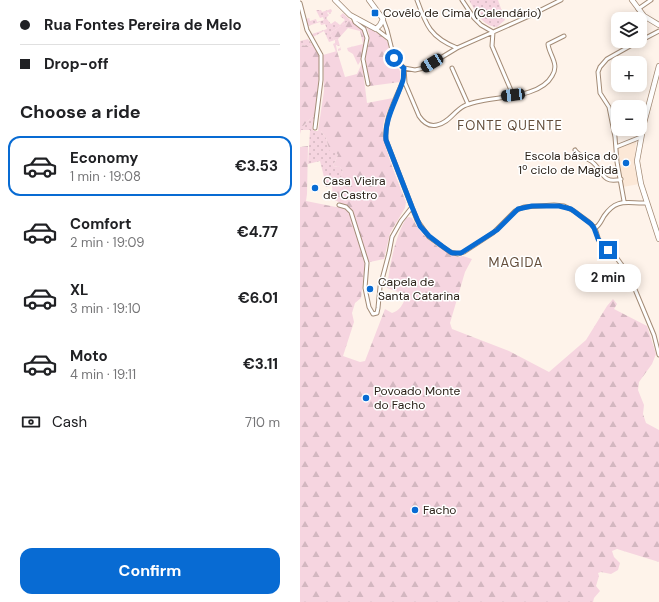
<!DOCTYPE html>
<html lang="en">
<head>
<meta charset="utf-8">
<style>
  :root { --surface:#fff; --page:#f6f6f6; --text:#202124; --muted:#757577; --line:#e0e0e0; --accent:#086bd3 }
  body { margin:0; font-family:"DM Sans",sans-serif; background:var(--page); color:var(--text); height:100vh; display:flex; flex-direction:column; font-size:15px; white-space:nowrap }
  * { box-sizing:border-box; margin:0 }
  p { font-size:13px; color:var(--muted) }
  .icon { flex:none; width:22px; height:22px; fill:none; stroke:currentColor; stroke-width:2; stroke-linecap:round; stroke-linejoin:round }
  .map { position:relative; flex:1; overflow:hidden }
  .details { display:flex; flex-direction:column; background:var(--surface); width:300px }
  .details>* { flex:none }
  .banner { display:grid; align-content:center; height:88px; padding:0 20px; background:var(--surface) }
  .fabs { position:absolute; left:311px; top:12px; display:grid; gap:8px }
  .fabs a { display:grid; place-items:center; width:36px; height:36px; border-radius:8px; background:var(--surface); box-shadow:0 2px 10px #0003; font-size:20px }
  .end { position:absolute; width:18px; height:18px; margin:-9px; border:5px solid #086bd3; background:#fff; box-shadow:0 0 0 2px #fff }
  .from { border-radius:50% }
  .bubble { position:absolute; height:28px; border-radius:12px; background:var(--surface); box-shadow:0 2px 10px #0003; font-size:13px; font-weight:700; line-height:28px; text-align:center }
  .car { position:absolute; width:12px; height:24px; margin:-12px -6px; border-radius:5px; box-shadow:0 0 3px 1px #0007; background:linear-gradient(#222 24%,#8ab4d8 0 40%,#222 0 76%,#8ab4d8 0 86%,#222 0) }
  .banner b { display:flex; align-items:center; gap:14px; height:38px; font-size:15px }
  .banner b+b { border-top:1px solid var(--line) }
  .banner i { width:10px; height:10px; background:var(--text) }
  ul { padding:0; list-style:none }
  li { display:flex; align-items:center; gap:12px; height:60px; margin:0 8px 6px; padding:0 12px; border:2px solid transparent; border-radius:12px }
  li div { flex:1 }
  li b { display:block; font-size:15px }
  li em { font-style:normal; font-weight:700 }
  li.selected { border-color:var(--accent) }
  li>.icon { width:36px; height:36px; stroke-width:1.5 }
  h2 { padding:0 20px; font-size:18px; line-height:48px }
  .pay { display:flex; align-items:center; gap:10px; height:44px; padding:0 20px; font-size:15px }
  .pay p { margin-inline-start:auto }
  .action { display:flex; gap:8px; margin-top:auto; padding:8px 20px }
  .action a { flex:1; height:46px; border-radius:12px; background:var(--accent); color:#fff; font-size:16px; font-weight:700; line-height:46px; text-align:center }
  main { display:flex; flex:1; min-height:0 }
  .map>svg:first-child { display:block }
  .built { fill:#fce8d7 }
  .grass { fill:url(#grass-dots) }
  .forest { fill:url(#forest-firs) }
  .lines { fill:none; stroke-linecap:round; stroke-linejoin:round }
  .street-casing { stroke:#a38b76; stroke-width:5 }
  .secondary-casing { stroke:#a38b76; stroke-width:6 }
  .street { stroke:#fff; stroke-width:3 }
  .secondary { stroke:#fff; stroke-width:4.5 }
  .route { stroke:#086bd3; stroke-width:5 }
  .poi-dot { fill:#086bd3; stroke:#fff; stroke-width:1.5 }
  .labels { text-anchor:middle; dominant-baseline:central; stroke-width:3; stroke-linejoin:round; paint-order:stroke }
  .poi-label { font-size:12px; fill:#2b2219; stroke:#fff; text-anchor:start }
  .neighbourhood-label { font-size:13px; letter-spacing:1px; fill:#634d3a; stroke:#fff }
</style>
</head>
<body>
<main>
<section class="details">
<div class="banner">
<b><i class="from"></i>Rua Fontes Pereira de Melo</b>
<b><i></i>Drop-off</b>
</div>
<h2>Choose a ride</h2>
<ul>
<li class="selected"><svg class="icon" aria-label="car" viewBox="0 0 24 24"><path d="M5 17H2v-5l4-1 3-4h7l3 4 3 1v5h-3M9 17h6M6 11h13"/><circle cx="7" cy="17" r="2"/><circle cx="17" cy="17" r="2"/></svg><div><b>Economy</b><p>1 min · 19:08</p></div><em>€3.53</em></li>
<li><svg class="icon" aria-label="car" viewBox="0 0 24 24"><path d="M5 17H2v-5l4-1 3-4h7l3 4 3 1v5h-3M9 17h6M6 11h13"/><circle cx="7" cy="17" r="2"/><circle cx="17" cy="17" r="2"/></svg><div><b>Comfort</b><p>2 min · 19:09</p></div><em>€4.77</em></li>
<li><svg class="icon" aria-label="car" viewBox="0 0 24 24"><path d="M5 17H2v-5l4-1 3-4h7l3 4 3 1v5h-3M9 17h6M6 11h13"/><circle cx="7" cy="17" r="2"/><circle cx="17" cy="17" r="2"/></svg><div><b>XL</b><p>3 min · 19:10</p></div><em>€6.01</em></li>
<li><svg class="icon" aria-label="car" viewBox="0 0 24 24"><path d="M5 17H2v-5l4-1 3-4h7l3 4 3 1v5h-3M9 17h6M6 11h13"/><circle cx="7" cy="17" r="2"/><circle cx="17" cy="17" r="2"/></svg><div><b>Moto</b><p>4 min · 19:11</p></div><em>€3.11</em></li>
</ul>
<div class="pay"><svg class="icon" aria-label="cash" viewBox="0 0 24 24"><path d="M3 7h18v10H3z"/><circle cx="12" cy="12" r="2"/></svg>Cash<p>710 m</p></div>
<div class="action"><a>Confirm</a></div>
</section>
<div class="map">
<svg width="359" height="602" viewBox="0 0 359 602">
  <defs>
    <pattern id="grass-dots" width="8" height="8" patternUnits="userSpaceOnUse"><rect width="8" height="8" fill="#f6d5e0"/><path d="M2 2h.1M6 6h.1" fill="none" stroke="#d3b7c0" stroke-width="1.8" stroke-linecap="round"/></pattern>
    <pattern id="forest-firs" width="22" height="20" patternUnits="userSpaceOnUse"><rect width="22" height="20" fill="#f6d5e0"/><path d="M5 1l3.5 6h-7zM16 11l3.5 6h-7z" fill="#d3b7c0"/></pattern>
  </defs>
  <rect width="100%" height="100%" fill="#fef3ea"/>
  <!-- built -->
  <path class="built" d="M333,141L336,142L334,166L339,184L323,187L321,170L319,169L317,150L319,147Z"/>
  <!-- grass -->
  <path class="grass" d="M169,0H198L205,20L197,27C182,26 176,12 169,0Z
    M31,9L32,11L30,14L28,12L27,13L29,15L26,18L31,24L35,21L40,25L45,20L40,16L43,13L50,20L30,33L34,40L38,39L41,50L38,51V49L40,48V46L36,45L37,51L36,52L33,44L35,43V40L29,42L24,31L13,37L12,34L27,29L25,24L21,25L20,22L8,26L6,19L9,18L10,21L16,19L17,22L24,20L23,17L20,18L16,10H21L22,12Z
    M8,39L14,47L0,45V41Z
    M15,114L12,128L14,131H21L26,138L30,151L35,150L38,155L33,166L40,167L43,171L39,179L32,176L24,177L20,161L8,164L10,130H1L0,134V126H3Z"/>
  <!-- forest -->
  <path class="forest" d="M50,20C54,23 60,26 63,30C68,37 63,59 58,65L53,54L48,51L47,48L63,44L60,31L48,28L38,39L34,40L30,33Z
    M59,21L85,38L88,43L91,58L100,71V82L70,86L65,57L69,42V34L67,28Z
    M0,45L14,47L19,55L20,67L15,114L3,126H0Z
    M37,51L45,77L57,74L62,63L67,103L93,98C89,107 84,117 83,127C82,146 99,183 106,202L105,208L90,233L84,259L65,263L61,298L55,303L52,313L54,322L43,356L60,362L65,361L85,309L92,313C99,311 104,304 105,297L101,293L87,288C90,264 94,240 106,218L109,217L112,218C122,238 138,249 158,257L163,256L172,259L165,272L150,323L152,329L209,351L249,372L286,340L307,306L313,299L317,304L314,309L347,326L356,354L352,364L339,382L338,390L344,405L343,414L346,423L359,430V562L317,549L312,551L314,557L320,563L318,570L311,574L301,572L298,573L299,576L296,586L300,591L294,598L293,602H0V147L8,146L7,194L6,201L36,207H48L33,199L32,185L26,187L24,177L32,176L39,179L43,171L40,167L33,166L38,155L35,151L30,152L26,138L21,131H18L24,91L23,55Z"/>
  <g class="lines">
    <!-- street casing -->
    <g class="street-casing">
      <path id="street" d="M117,0C126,25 130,37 157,48
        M162,0L174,18L181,25L193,32L192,46L213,95
        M0,3L7,30L21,55V80L15,128
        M338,9L351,0
        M53,17L55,22L64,29L67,38L63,59L68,84
        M83,19L87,30L93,54L97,61L104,68L115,70L124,68L157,48L227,17L261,0
        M76,29L89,39
        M340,41L359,31
        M104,68L105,83L119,116C123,122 129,127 137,125C149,123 154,111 164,106C168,104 172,103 176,102C198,96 240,98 252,76C260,64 249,55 248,44L264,36
        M152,68L168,104
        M104,79C96,98 84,119 86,140L117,220L129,237L150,252L158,254L164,252L193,233L215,211L224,207L254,205L264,206L274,211L289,222L295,228C300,225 301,221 304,216C317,197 328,204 347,203
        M316,147L341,137
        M275,150C278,155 285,157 291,161C303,169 301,185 321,179
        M324,201L317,162L315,137L309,107L300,93L298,72L300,67L307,59L339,41
        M39,205L46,207L51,212L67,263L65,288L69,307L73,314L77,313L78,308L80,287L89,253L92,237L101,221L112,207
        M295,228L299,241L316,257L329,275L354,335L359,355"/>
    </g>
    <!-- secondary casing -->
    <g class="secondary-casing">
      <path id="secondary" d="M35,0L50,15L76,29L80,25L83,19L69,0
        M332,0L344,16L359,25
        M359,66L344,123L337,161L341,184L359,239"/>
    </g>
    <!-- street -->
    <use href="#street" class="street"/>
    <!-- secondary -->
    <use href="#secondary" class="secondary"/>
  </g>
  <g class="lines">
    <!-- route -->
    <path class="route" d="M94,58L98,64L104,68C103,72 104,77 103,80C97,100 84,119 86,140L112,207L120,226L129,236L142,246L152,253H161L197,230L218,209L232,206H259L271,209L291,224L294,228L298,239L308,250"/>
  </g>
  <!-- markers -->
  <g class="poi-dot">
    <rect x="71" y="9" width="8" height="8" rx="2"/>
    <circle cx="326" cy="163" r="4"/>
    <circle cx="15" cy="188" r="4"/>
    <circle cx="70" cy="289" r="4"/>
    <circle cx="66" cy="398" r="4"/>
    <circle cx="115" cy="510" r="4"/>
  </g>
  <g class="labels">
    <!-- poi labels -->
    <g class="poi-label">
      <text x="83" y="13">Covêlo de Cima (Calendário)</text>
      <text x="318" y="156" text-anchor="end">Escola básica do<tspan x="318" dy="14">1º ciclo de Magida</tspan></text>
      <text x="23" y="181">Casa Vieira<tspan x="23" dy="14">de Castro</tspan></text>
      <text x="78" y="282">Capela de<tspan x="78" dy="14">Santa Catarina</tspan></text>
      <text x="74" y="391">Povoado Monte<tspan x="74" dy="14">do Facho</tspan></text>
      <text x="123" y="510">Facho</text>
    </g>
    <!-- neighbourhood labels -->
    <g class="neighbourhood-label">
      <text x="210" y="125">FONTE QUENTE</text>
      <text x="216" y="262">MAGIDA</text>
    </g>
  </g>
</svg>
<div class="fabs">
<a><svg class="icon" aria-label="layers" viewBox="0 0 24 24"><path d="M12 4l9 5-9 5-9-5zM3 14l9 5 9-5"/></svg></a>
<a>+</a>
<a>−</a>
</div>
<i class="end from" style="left:94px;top:58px"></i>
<i class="end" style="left:308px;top:250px"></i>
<div class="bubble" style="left:275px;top:264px;width:66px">2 min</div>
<i class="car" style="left:132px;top:63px;rotate:238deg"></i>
<i class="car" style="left:213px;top:95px;rotate:263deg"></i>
</div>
</main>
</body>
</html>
